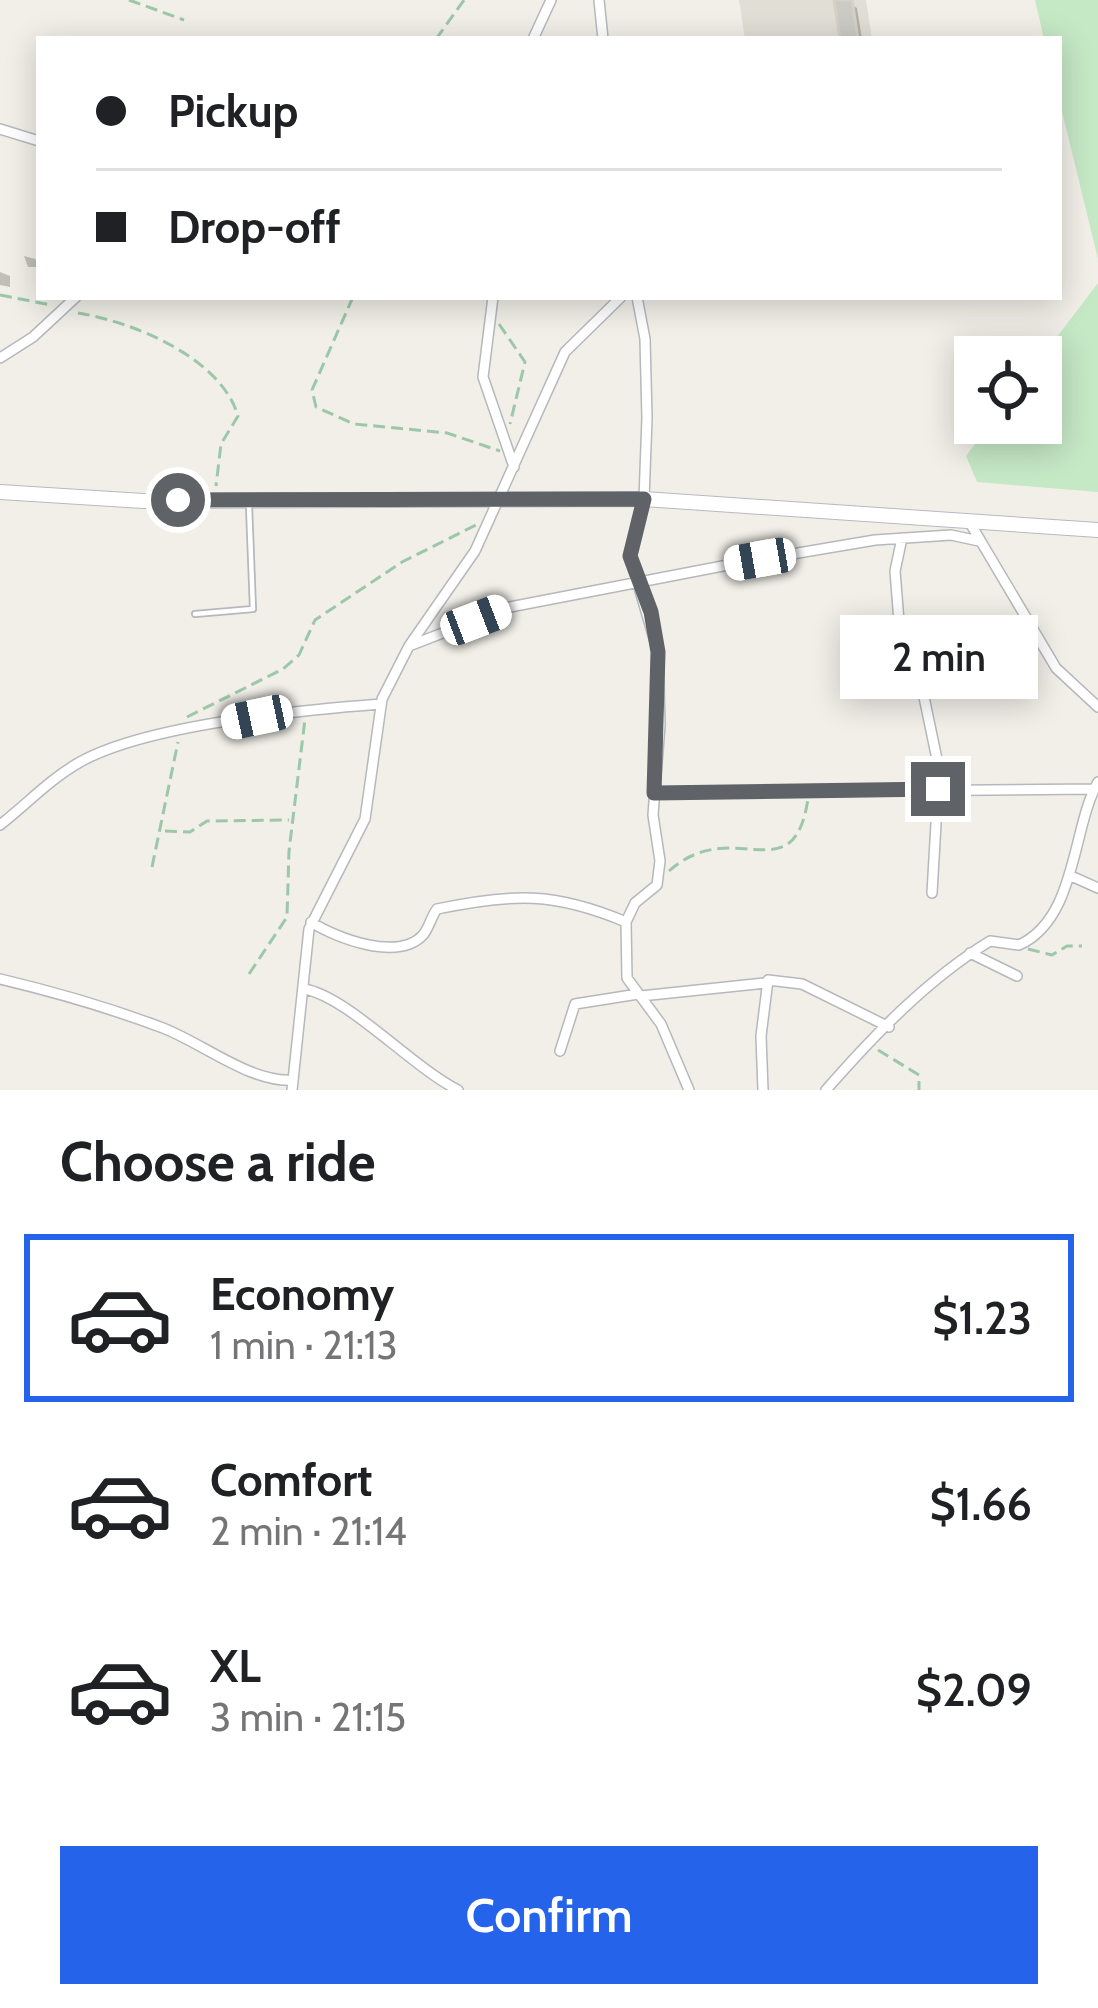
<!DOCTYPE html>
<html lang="en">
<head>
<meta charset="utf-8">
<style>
  :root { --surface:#fff; --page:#f2f2f2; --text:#202124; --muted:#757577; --line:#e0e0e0; --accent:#2563eb }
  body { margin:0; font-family:Cabin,sans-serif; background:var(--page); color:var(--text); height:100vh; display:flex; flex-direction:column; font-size:45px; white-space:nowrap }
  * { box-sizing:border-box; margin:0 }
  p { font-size:39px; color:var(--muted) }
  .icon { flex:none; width:66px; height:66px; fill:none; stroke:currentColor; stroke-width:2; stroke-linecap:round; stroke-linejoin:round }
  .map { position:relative; height:1090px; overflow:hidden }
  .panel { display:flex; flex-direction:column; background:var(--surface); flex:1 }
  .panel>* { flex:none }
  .banner { position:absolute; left:36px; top:36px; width:1026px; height:264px; border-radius:0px; box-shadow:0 6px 30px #0003; display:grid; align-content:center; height:264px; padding:0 60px; background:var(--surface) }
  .fabs { position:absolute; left:954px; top:336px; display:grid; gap:24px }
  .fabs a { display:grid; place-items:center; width:108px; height:108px; border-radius:0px; background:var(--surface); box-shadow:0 6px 30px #0003; font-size:60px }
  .end { position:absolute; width:54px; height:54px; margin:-27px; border:15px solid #5f6368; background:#fff; box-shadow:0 0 0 6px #fff }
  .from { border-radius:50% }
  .bubble { position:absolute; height:84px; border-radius:0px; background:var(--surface); box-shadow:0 6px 30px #0003; font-size:39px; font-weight:600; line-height:84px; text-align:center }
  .car { position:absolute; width:36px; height:72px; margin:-36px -18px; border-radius:15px; box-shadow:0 0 9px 3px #0007; background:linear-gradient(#fff 24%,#345 0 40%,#fff 0 76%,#345 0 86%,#fff 0) }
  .banner b { display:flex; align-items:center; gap:42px; height:114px; font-size:45px }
  .banner b+b { border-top:3px solid var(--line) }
  .banner i { width:30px; height:30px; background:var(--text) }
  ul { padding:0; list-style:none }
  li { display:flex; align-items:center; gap:36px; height:168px; margin:0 24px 18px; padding:0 36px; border:6px solid transparent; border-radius:0px }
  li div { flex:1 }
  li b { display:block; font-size:45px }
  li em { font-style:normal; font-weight:600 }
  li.active { border-color:var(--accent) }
  li>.icon { width:108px; height:108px; stroke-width:1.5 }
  h2 { padding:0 60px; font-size:54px; line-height:144px }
  .button { display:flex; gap:24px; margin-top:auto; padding:24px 60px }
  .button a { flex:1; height:138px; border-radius:0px; background:var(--accent); color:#fff; font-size:48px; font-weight:600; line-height:138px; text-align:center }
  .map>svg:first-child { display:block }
  .education { fill:#e1ded6 }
  .green { fill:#c5e8c5 }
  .shadow { fill:#0003 }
  .building { fill:#cccac5; stroke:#d6d1c6; stroke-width:3 }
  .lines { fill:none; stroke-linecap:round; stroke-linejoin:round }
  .lane-casing { stroke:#b5b8bc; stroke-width:8 }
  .street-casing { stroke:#b5b8bc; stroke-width:12 }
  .secondary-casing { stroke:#b6babf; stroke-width:16 }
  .path { stroke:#9cc7a9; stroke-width:3; stroke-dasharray:12 6; stroke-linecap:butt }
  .lane { stroke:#fff; stroke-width:4.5 }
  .street { stroke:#fff; stroke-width:9 }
  .secondary { stroke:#fff; stroke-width:14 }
  .route { stroke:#5f6368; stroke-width:15 }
</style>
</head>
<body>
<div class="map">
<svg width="1098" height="1090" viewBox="0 0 1098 1090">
  <rect width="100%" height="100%" fill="#f1efe8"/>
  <!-- education -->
  <path class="education" d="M739,0H866L872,39H745Z"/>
  <!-- green -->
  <path class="green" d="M1035,0H1098V259L1059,99V39H1044Z
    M1098,283V492L977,482L966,456L991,423H1041V358Z"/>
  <!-- shadow -->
  <path class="shadow" d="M843,0L857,8L862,39H843Z
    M24,256L39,260V288L38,267H28Z
    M0,272L10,276V287L0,285Z"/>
  <!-- building -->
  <path class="building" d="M834,0H852L858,39H840Z"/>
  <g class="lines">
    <!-- lane casing -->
    <g class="lane-casing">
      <path id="lane" d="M195,614L253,609L249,506"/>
    </g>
    <!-- street casing -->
    <g class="street-casing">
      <path id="street" d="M599,0L603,39
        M533,39L551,0
        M0,129L39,141
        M493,297L483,377L514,467
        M637,297L645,339L647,418L644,499L630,557L658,652L660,725L653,815L660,861L657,885L635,903L626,922L627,978L661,1024L689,1090
        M0,358L33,337L76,297
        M970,523L1056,668L1098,707
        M902,538L895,571L901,647L919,673L938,764L937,777L924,789
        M409,646L510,607L733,564L875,540L951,535L979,541
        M654,793L1094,789
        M0,825C27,804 50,779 80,762C147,725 302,710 381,704
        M1071,876L1098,888
        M932,893L938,789
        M311,922C336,938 398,962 423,935C429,928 431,917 437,909C513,893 555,892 626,922
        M970,953L1017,976
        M0,979C55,992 110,1008 163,1028C204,1044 251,1083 293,1080
        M304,989C347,996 412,1067 458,1090
        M641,996L765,983
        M560,1051L575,1004L638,994
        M292,1090L309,929L365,819L382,699L409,646L475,551L565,352L621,297
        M763,1090L761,1036L768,980L802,984L889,1027
        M826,1090C874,1035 928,979 990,941L1019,945C1077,919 1072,827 1098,782"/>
    </g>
    <!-- secondary casing -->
    <g class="secondary-casing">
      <path id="secondary" d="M0,492L143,501L644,499L1098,530"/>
    </g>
    <!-- path -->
    <path class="path" d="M129,0L184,20
      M436,39L464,0
      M0,295L51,305
      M353,297L312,390L316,407L354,424L447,433L500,451
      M78,313C134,322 221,358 238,416L221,444L216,486
      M499,324L525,362L510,424
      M187,717L283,669L299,655L315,620L402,562L476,525
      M165,831L190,832L207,821L289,820
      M152,867L178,742
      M669,871C734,813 793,896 808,799
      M1028,949L1052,955L1067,946H1082
      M249,974L287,917L289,851L305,719
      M878,1050L919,1075V1090"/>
    <!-- lane -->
    <use href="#lane" class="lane"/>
    <!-- street -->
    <use href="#street" class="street"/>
    <!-- secondary -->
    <use href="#secondary" class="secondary"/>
  </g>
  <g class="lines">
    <!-- route -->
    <path class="route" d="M178,500L644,499L630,556L651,612L658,652L654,793L938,789"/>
  </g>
</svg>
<div class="fabs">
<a><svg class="icon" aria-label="locate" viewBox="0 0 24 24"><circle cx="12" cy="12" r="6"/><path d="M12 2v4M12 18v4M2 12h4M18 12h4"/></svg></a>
</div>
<i class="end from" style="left:178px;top:500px"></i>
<i class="end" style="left:938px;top:789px"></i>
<div class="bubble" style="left:840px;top:615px;width:198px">2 min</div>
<i class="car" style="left:760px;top:559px;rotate:260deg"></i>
<i class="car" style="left:476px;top:620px;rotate:69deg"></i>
<i class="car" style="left:257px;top:717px;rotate:258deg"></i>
<div class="banner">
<b><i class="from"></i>Pickup</b>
<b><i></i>Drop-off</b>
</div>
</div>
<section class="panel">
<h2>Choose a ride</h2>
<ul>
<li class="active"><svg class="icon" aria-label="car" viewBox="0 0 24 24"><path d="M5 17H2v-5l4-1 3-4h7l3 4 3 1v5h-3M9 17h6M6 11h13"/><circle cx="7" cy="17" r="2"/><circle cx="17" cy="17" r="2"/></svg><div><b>Economy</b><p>1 min · 21:13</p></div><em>$1.23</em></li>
<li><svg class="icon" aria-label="car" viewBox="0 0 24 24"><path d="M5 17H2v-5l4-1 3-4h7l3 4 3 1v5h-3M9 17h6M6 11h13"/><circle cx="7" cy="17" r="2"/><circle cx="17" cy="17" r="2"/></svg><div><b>Comfort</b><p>2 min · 21:14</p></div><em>$1.66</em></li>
<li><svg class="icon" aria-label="car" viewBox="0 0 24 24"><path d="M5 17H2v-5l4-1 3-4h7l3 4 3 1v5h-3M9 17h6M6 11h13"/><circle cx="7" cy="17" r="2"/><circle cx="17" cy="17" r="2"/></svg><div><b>XL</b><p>3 min · 21:15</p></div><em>$2.09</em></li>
</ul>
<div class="button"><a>Confirm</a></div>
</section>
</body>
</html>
